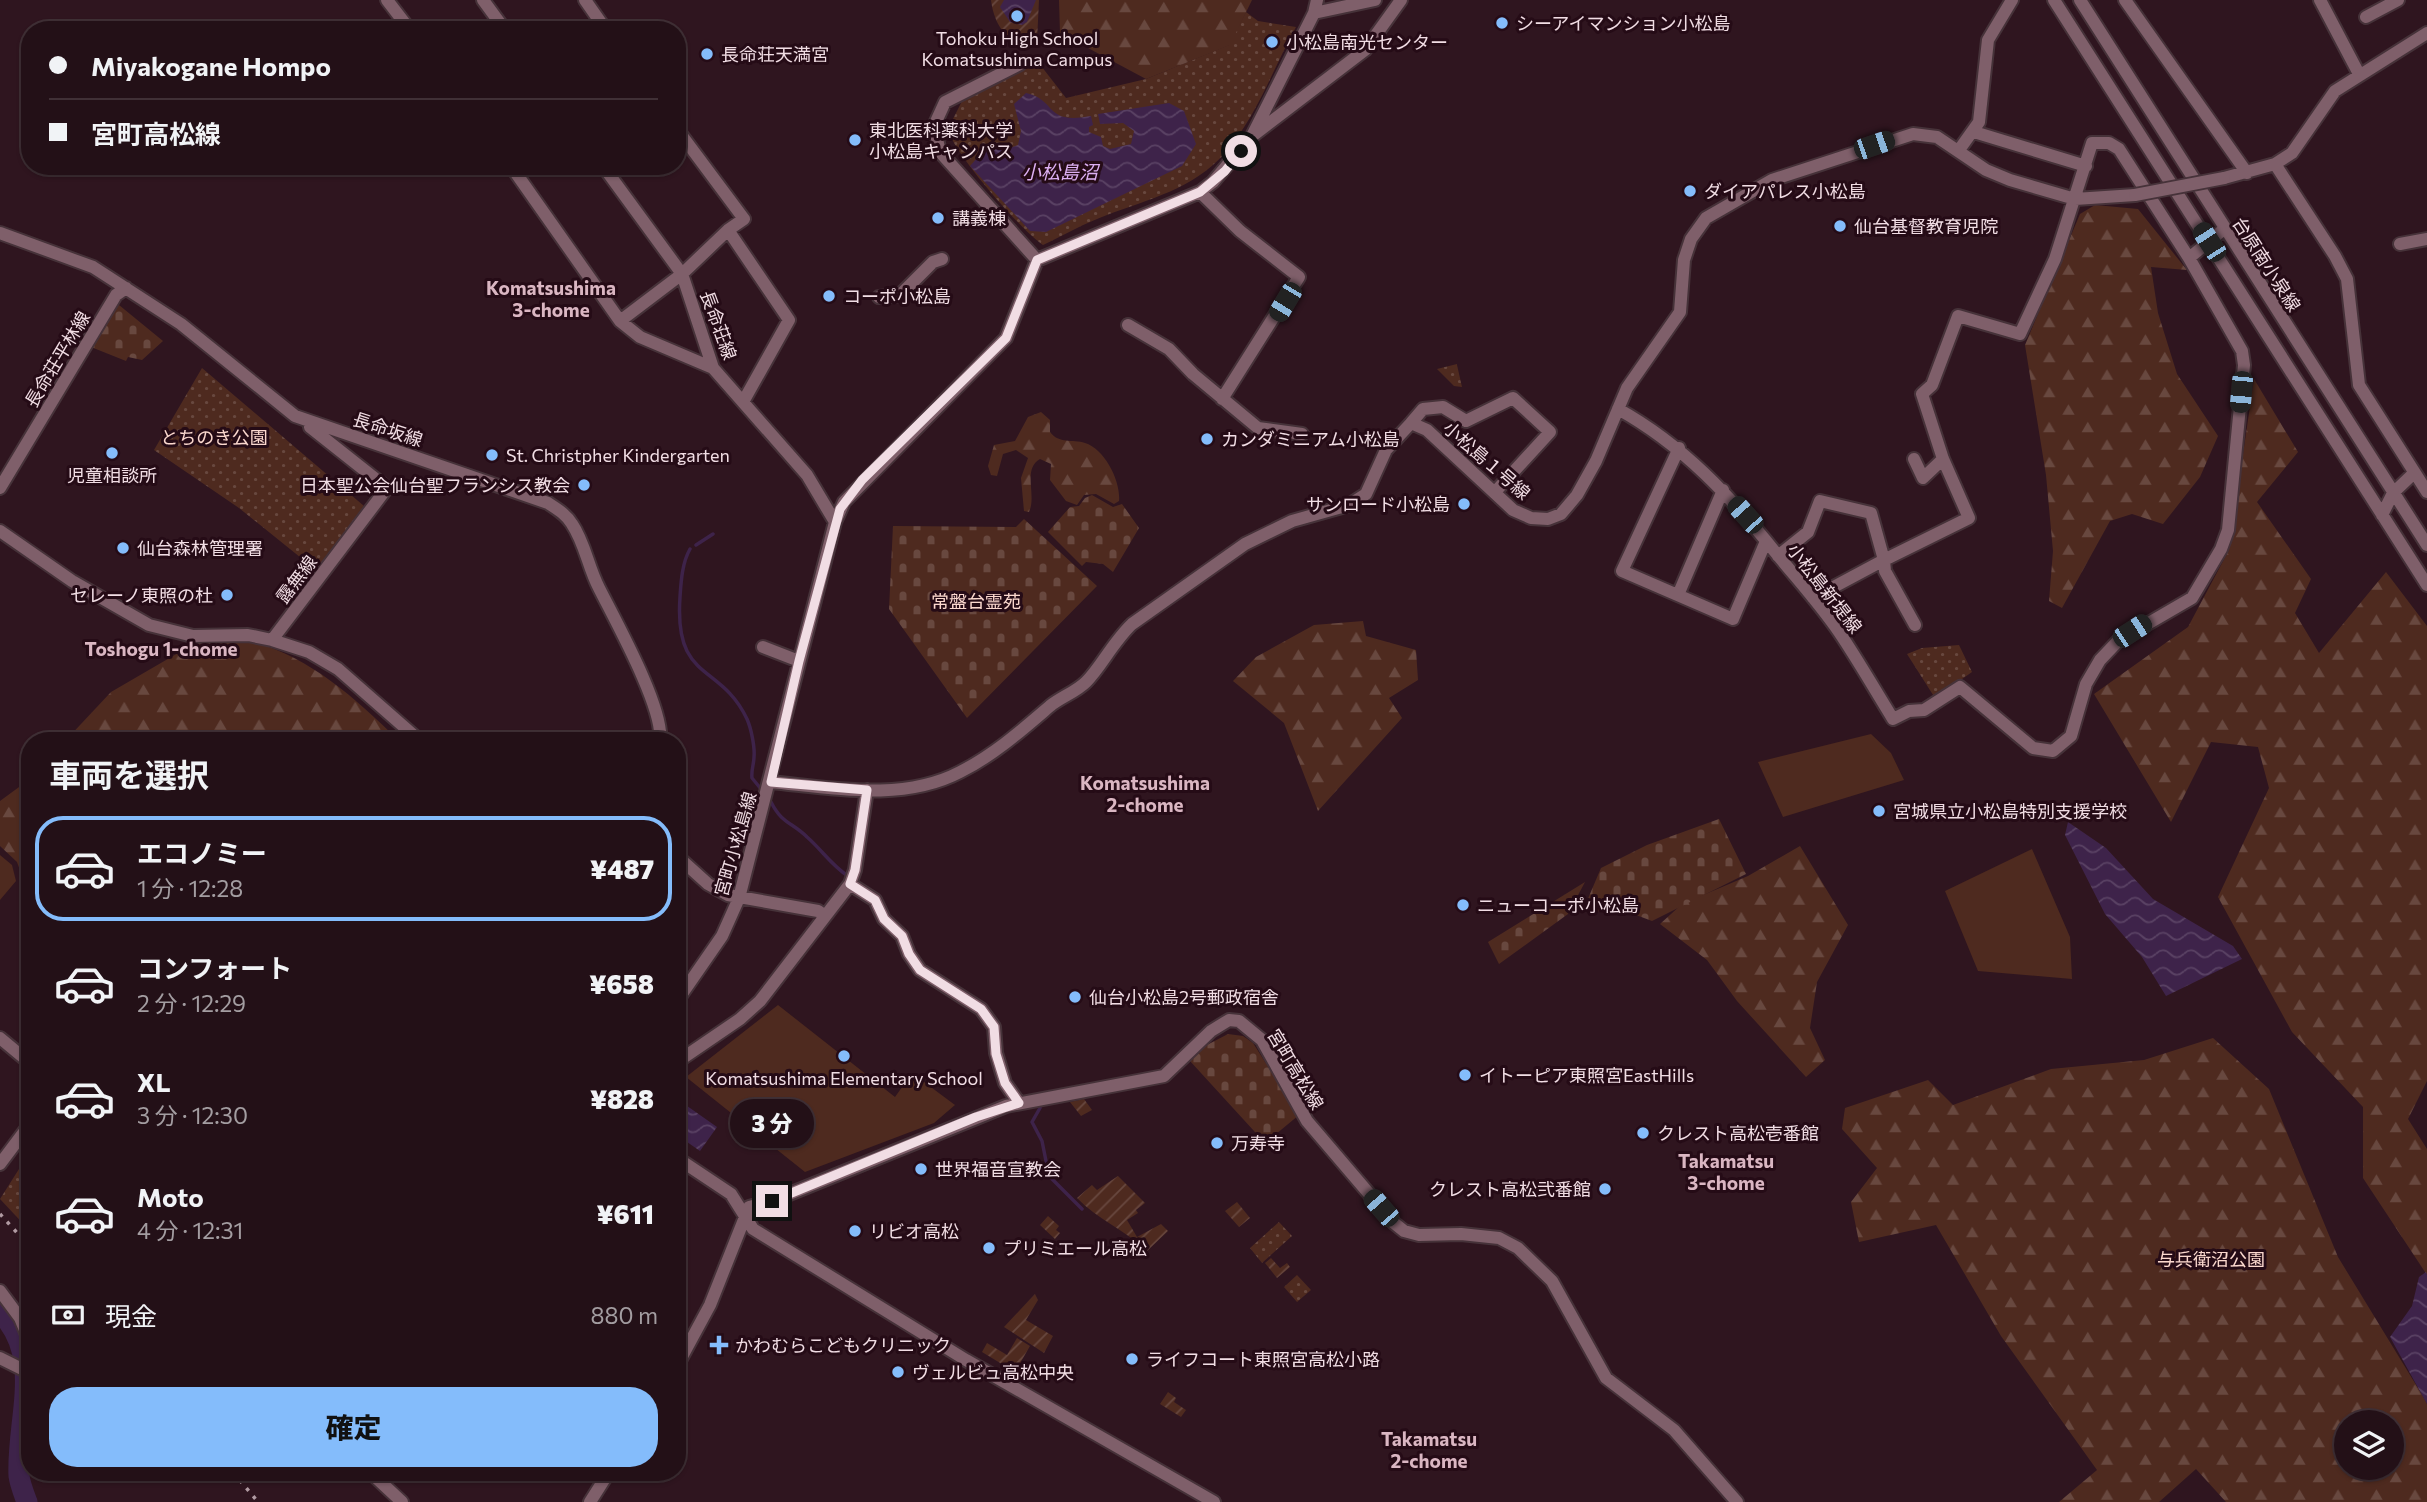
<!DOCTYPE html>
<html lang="ja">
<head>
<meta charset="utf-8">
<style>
  :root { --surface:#231017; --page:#2f1e24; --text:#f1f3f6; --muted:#a39da1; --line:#403036; --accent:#84bcfb }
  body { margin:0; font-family:Commissioner,"Noto Sans JP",sans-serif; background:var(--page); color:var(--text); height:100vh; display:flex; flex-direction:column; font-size:26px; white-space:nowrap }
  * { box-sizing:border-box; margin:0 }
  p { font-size:23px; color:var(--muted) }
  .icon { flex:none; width:38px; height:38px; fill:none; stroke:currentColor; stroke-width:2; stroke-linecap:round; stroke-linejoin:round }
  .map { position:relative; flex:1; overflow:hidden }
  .details { position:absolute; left:21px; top:732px; width:665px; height:749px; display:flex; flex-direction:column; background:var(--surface); border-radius:28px; box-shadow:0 2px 5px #0004,0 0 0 2px var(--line) }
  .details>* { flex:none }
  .guide { position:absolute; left:21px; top:21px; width:665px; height:154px; border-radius:28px; box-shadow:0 2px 5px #0004,0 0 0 2px var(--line); display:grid; align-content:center; height:154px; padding:0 28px; background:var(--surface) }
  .fabs { position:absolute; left:2334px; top:1410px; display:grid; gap:14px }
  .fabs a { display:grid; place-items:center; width:70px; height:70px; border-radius:50%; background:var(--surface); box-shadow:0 2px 5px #0004,0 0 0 2px var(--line); font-size:35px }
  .end { position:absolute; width:32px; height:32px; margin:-16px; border:9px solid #f1dde4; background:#111; box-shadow:0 0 0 4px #111 }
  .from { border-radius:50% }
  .bubble { position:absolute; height:49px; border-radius:24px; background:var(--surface); box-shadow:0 2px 5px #0004,0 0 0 2px var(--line); font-size:23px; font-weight:800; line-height:49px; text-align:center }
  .car { position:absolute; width:21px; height:42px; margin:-21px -10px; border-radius:9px; box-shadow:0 0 5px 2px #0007; background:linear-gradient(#222 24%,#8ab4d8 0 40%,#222 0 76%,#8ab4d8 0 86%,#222 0) }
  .guide b { display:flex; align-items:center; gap:24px; height:66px; font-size:26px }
  .guide b+b { border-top:2px solid var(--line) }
  .guide i { width:18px; height:18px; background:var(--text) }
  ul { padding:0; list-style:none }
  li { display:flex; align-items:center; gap:21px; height:105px; margin:0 14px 10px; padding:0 14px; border:4px solid transparent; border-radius:28px }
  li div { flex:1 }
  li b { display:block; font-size:26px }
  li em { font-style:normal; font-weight:800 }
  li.on { border-color:var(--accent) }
  li>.icon { width:63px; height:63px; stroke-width:1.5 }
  h2 { padding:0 28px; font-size:32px; line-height:84px }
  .pay { display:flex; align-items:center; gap:18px; height:77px; padding:0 28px; font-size:26px }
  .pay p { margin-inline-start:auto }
  .button { display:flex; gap:14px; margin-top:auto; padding:14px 28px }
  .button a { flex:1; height:80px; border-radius:28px; background:var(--accent); color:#111; font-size:28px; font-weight:800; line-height:80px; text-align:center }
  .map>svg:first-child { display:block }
  .grass { fill:url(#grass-dots) }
  .forest { fill:url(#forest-firs); fill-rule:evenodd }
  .cemetery { fill:url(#cemetery-stones) }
  .garden { fill:url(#garden-furrows) }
  .pitch { fill:#4e2a1f }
  .water { fill:url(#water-waves) }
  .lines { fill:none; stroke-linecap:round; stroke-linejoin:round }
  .stream { stroke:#3e234a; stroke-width:3.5 }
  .river { stroke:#3e234a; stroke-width:21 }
  .minor-casing { stroke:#463239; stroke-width:16 }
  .minor { stroke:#7f5f6a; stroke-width:12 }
  .rail { stroke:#b09aa2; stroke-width:3.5; stroke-dasharray:3.5 7; stroke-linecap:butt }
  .minor-bridge-casing { stroke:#463239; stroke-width:16; stroke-linecap:butt }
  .minor-bridge { stroke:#7f5f6a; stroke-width:12 }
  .route { stroke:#f1dde4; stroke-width:9 }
  .poi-dot { fill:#84bcfb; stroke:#250b16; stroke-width:2.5 }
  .labels { text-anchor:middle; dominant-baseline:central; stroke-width:6; stroke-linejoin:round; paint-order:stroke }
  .poi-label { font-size:18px; fill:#f1dde4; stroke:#250b16; text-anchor:start }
  .street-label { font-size:18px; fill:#f1dde4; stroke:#250b16 }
  .park-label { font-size:18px; fill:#fbd8ce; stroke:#250b16 }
  .water-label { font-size:19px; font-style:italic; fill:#ddb0f3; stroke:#250b16 }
  .neighbourhood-label { font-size:19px; font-weight:bold; fill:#dab6c2; stroke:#250b16 }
</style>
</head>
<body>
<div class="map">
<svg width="2427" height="1502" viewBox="0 0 2427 1502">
  <defs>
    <pattern id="grass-dots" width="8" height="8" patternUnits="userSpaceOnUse" patternTransform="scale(1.75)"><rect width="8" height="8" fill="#4e2a1f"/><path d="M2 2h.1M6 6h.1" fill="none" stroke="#68483f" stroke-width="1.8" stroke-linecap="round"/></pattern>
    <pattern id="forest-firs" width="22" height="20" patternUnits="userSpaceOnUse" patternTransform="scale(1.75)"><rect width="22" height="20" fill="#4e2a1f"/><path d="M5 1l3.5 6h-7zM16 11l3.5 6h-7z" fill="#68483f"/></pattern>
    <pattern id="cemetery-stones" width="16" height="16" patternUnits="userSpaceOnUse" patternTransform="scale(1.75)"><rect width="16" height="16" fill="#4e2a1f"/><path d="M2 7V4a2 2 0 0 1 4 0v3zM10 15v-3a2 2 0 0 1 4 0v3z" fill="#68483f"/></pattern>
    <pattern id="garden-furrows" width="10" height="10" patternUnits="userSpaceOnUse" patternTransform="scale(1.75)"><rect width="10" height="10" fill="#4e2a1f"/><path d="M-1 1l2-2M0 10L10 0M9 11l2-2" fill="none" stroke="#68483f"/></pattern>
    <pattern id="water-waves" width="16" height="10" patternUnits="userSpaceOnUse" patternTransform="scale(1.75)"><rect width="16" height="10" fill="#3e234a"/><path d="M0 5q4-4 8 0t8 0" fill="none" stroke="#5a4264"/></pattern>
  </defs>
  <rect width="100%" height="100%" fill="#2f151f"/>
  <!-- grass -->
  <path class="grass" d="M1246,12L1258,21L1296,27C1273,69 1256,118 1224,154C1193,189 1149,199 1107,215C1085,223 1064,235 1043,245C1022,231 953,153 948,129L964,97L1038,62L1066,98L1146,79L1229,45Z
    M1457,364V365L1462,387L1454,386L1437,369Z
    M202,368L364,506L316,570L239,508L154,450Z
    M1959,645L1972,672L1935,698L1907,654L1922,648Z
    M19,1169L30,1180V1231L0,1199Z
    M1279,1222L1292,1236L1262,1263L1250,1248Z
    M1297,1275L1311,1290L1297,1302L1284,1287Z"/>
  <!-- forest -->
  <path class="forest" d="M1059,0H1252L1230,45L1146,79L1060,33Z
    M2095,205L2138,209L2187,270L2151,267L2158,313L2177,374L2218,436L2200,477L2163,524L2132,514L2110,521L2062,608L2049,601L2053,551L2046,475L2025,345L2080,214Z
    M2254,379L2298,452L2257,502L2311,579L2295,613L2319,653L2386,572L2427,626V1081L2408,1119L2427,1149V1275L2363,1178V1107L2292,1032L2218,897L2269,788L2258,747L2211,742L2171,822L2094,694L2188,627L2229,550Z
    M1041,412L1050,420V432C1059,444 1072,439 1085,443C1105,449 1121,482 1119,501L1114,504L1096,494L1084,495L1077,505L1066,501L1050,480L1051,464L1040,459C1022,469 1037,495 1029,512L1024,511L1021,478L1028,458L1016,450L1003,454L997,476L991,475L988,466L994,445L1015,441L1028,417Z
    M1363,621L1366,636L1416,650L1418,680L1389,698L1402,718L1318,811L1284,723L1233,681L1256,657L1314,625Z
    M237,638C303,651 351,694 398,740H66L111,692L197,642Z
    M30,779V898L17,862L0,846V801Z
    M1800,846L1848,925L1817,982L1810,1028L1825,1060L1806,1077L1737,1001L1707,960L1660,924L1682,904L1748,876Z
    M2213,1038L2269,1089L2338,1257L2424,1398L2427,1404V1502H2226L2196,1469L2159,1502H2059L2097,1470L2001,1336L1936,1225L1859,1242L1851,1202L1877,1168L1842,1129L1845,1108L1928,1080L1953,1105L2051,1069L2144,1060ZM2347,1423H2392V1468H2347Z"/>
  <!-- cemetery -->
  <path class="cemetery" d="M119,305L163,341L142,360L128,357L126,361L91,347L112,312Z
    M1092,495L1113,507L1122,504L1139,528L1113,572L1103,564L1086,562L1082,566L1048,532L1070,507L1079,506L1085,498Z
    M1024,519L1097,586L967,718L889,609L893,526L1016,527Z
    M1719,819L1746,874L1652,921L1620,909L1602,912L1584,908L1601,868L1647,845Z
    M1585,882L1568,914L1499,964L1488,942Z
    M1228,1034L1243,1036L1253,1043L1299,1115L1265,1143L1190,1061L1205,1046Z"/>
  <!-- garden -->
  <path class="garden" d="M991,0H1039L1037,41L1033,45C1007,46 994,24 991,0Z
    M1084,1099L1092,1110L1081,1116L1070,1102Z
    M1118,1176L1145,1203L1136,1210L1138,1213L1127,1220L1137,1237L1161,1224L1168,1231L1147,1251C1125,1230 1097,1219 1077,1198L1092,1185L1097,1190Z
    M1237,1202L1250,1218L1239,1227L1225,1211Z
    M1048,1216L1059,1226L1056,1230L1060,1233L1055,1239L1040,1225Z
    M1271,1258L1280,1268L1287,1263L1290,1267L1277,1278L1265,1263Z
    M1035,1294L1038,1300L1026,1320L1053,1336L1044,1353L1004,1327Z
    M1017,1338L1030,1346L1015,1372L982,1352L987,1343L1007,1355Z
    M1168,1392L1176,1398L1174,1402L1186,1410L1181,1417L1160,1404Z"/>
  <!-- pitch -->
  <path class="pitch" d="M1871,734L1891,753L1904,780L1783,817L1758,762Z
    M2032,849L2070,937L2072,979L1978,971L1945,891Z
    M0,855L12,865L16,881L0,900Z
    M778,1005L895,1097L912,1073L955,1105L934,1123L805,1172L686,1077Z"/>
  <!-- water -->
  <path class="water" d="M1004,0H1036L1027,22L1022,25L1010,22L1000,7Z
    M1026,93C1058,100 1043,125 1091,116L1093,125L1089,127V132L1101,137L1103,146L1110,149L1131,144L1134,131L1123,123L1100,124L1098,114L1169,103L1184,111L1196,144L1182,166L1046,232L1030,231L970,166L986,148H1010L1018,145L1021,131L1014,104Z
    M2068,822L2106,848L2153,899L2233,946L2242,959L2166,996L2142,957L2105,914L2065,835Z
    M680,1101L717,1127L700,1151L677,1135V1105Z
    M2426,1272L2427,1275V1404L2390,1337L2412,1306L2419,1277Z"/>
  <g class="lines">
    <!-- stream -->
    <path class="stream" d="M696,545L713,534
      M690,549C682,563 681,582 680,597C674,683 720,662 747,719C751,728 755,747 754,757C754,764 751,770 752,778L761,789
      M771,802C782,824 792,822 807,837C822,850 831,865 848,876
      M1040,1108L1032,1122L1042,1141L1049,1176L1082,1209"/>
    <!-- river -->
    <path class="river" d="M0,1312C45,1356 16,1421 19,1476C20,1484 24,1494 27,1502"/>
    <!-- minor casing -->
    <g class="minor-casing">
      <path id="minor" d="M387,0L410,30
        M483,0L505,30
        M585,0L606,30
        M2054,0L2427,585
        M2080,0L2427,545
        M2125,0L2247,173
        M2320,0L2359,74
        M1314,13L1375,0
        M2366,17L2398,0
        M1020,64L945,102L934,126L940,152L1037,260
        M1974,132L2086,166
        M1255,134L1365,50L1401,0
        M1959,150L1979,122L1988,40L2012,0
        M2275,164L2335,256L2347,279L2359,385L2427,492
        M511,166L620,321L640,337L713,368
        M603,166L682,274L713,368L807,475L835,522
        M2224,178L2275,164L2292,153L2335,91L2427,33
        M1200,192L1240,231L1299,277L1222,399
        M728,230L789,320L743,402
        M0,233L93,267L181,324L295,416L548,503C557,509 566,514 572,524C585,543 588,567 599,588C615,620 664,708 660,740
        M2400,244L2427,239
        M2189,258L2224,229
        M879,297L900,295L933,262L942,259
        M620,321L682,274L728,230L744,219L677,129
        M1128,325L1169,349L1193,374L1258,428L1302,434
        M1618,409C1683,445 1730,496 1776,553C1797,579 1820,604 1839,632C1858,660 1875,690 1893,719L1909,711L1924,710L1960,687L2033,748L2053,751L2071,736L2086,684L2100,660L2118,641L2192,598L2221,549L2228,530L2244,365L2242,351L2189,258L2119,149L2109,143H2092L2055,259L2020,334L1958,316L1932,385L1922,394L1943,459L1969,518L1884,560L1871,513L1820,501L1808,532L1778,556
        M1411,423L1423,409L1443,407L1466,421L1513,398L1550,432L1495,492
        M310,427L387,488L272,640L309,652L338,669L419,740
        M1679,448L1622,571L1733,619L1766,541
        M1914,459L1923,478L1943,459
        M0,488L116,295L126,288
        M2382,515L2393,493L2413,474
        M0,531L72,581L149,625L193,636L248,635L272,640
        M1678,595L1723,490
        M1813,598L1884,560L1885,571L1915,625
        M763,647L799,661
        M771,782C832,788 903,802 960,772C994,755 1022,730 1050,706C1061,697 1076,692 1086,682C1101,667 1113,642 1132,624L1245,544L1292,521L1349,505L1366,494L1386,450L1411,423L1427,430L1513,510L1531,518L1548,519L1561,514L1577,495L1596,461L1627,388L1680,312L1684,260L1691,239L1706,218L1772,180L1913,134L1937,137L1986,170L2010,180L2075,199L2135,195
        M867,790L855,870L850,884L875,900L884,919L902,936L909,954L920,970L981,1009L994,1027L996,1053L1005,1083L1019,1103
        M677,856L708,884L728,895L818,911L825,916
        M677,1001L722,936L739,898L835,522L844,502L1006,338L1037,260L1200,192L1213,182L1252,136L1314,13L1317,0
        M0,1038L30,1063
        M677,1062L740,1019L760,1001L850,884
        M677,1158L731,1194L753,1229L966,1360L1214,1502
        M0,1164L30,1124
        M0,1291L20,1318L30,1342
        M0,1358L30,1373
        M677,1366L710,1305L749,1207L772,1201L1006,1106L1164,1076L1211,1031L1229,1020L1239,1021L1262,1040L1307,1121L1394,1223L1404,1231L1419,1235L1461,1234L1499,1238L1518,1248L1552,1281L1606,1378L1674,1430L1737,1502
        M370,1472L402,1502
        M590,1502L609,1472"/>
    </g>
    <!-- minor -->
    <use href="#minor" class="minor"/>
    <!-- rail -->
    <path class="rail" d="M0,1214L30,1247
      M233,1472L258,1502"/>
    <!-- minor-bridge casing -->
    <g class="minor-bridge-casing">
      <path id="minor-bridge" d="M2135,195L2224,178"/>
    </g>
    <!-- minor-bridge -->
    <use href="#minor-bridge" class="minor-bridge"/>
  </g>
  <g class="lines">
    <!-- route -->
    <path class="route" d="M772,1201L976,1117L1019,1103L1005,1083L996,1054L994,1027L981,1009L920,970L909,954L902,936L884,919L875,900L850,884L855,870L867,790L771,782L799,661L840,509L862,480L1006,338L1037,260L1200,192L1225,171L1241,151"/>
  </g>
  <!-- markers -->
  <g class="poi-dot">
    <circle cx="1017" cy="16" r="7"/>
    <circle cx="1502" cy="23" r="7"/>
    <circle cx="1272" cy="42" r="7"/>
    <circle cx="707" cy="54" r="7"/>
    <circle cx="855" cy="140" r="7"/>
    <circle cx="1690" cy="191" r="7"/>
    <circle cx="938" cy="218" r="7"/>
    <circle cx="1840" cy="226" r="7"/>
    <circle cx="829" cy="296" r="7"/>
    <circle cx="1207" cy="439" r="7"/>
    <circle cx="112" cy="453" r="7"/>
    <circle cx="492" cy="455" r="7"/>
    <circle cx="584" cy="485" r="7"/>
    <circle cx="1464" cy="504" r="7"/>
    <circle cx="123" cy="548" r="7"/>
    <circle cx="227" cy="595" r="7"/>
    <circle cx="1879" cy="811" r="7"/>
    <circle cx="1463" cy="905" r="7"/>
    <circle cx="1075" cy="997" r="7"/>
    <circle cx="844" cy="1056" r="7"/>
    <circle cx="1465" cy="1075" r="7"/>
    <circle cx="1643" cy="1133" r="7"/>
    <circle cx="1217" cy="1143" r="7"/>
    <circle cx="921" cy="1169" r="7"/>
    <circle cx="1605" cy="1189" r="7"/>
    <circle cx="855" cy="1231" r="7"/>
    <circle cx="989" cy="1248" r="7"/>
    <path d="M715.5 1334.5h7v7h7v7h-7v7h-7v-7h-7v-7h7z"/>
    <circle cx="1132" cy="1359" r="7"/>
    <circle cx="898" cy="1372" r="7"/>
  </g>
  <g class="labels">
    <!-- poi labels -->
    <g class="poi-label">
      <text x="1516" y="23">シーアイマンション小松島</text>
      <text x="1017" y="38" text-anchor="middle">Tohoku High School<tspan x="1017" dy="21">Komatsushima Campus</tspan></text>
      <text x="1286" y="42">小松島南光センター</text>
      <text x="721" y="54">長命荘天満宮</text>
      <text x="869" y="130">東北医科薬科大学<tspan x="869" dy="21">小松島キャンパス</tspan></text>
      <text x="1704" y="191">ダイアパレス小松島</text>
      <text x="952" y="218">講義棟</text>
      <text x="1854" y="226">仙台基督教育児院</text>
      <text x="843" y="296">コーポ小松島</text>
      <text x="1221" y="439">カンダミニアム小松島</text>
      <text x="506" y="455">St. Christpher Kindergarten</text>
      <text x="112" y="475" text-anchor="middle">児童相談所</text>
      <text x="570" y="485" text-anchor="end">日本聖公会仙台聖フランシス教会</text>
      <text x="1450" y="504" text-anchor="end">サンロード小松島</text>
      <text x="137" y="548">仙台森林管理署</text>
      <text x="213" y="595" text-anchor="end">セレーノ東照の杜</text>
      <text x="1893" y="811">宮城県立小松島特別支援学校</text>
      <text x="1477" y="905">ニューコーポ小松島</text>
      <text x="1089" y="997">仙台小松島2号郵政宿舎</text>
      <text x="1479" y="1075">イトーピア東照宮EastHills</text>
      <text x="844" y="1078" text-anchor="middle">Komatsushima Elementary School</text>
      <text x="1657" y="1133">クレスト高松壱番館</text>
      <text x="1231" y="1143">万寿寺</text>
      <text x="935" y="1169">世界福音宣教会</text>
      <text x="1591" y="1189" text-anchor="end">クレスト高松弐番館</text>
      <text x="869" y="1231">リビオ高松</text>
      <text x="1003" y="1248">プリミエール高松</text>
      <text x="735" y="1345">かわむらこどもクリニック</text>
      <text x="1146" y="1359">ライフコート東照宮高松小路</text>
      <text x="912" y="1372">ヴェルビュ高松中央</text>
    </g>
    <!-- street labels -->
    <g class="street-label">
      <text transform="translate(2267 264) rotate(57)">台原南小泉線</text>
      <text transform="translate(719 325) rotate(70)">長命荘線</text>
      <text transform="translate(57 359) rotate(-59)">長命荘平林線</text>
      <text transform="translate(388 429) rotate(18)">長命坂線</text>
      <text transform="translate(1487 460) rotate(41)">小松島１号線</text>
      <text transform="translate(296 579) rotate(-53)">露無線</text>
      <text transform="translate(1825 588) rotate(52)">小松島新堤線</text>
      <text transform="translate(735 844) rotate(-74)">宮町小松島線</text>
      <text transform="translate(1296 1069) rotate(59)">宮町高松線</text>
    </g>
    <!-- park labels -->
    <g class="park-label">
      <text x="214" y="437">とちのき公園</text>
      <text x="976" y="601">常盤台霊苑</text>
      <text x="2211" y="1259">与兵衛沼公園</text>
    </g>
    <!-- water labels -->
    <g class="water-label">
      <text x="1060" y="171">小松島沼</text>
    </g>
    <!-- neighbourhood labels -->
    <g class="neighbourhood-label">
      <text x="551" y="287">Komatsushima<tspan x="551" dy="22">3-chome</tspan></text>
      <text x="161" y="648">Toshogu 1-chome</text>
      <text x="1145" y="782">Komatsushima<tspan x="1145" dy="22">2-chome</tspan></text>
      <text x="1726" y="1160">Takamatsu<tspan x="1726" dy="22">3-chome</tspan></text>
      <text x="1429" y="1438">Takamatsu<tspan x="1429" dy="22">2-chome</tspan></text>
    </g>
  </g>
</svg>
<div class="fabs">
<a><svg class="icon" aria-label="layers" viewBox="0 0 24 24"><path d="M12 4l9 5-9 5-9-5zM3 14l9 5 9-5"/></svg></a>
</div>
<i class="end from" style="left:1241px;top:151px"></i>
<i class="end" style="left:772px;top:1201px"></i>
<div class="bubble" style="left:730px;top:1099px;width:84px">3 分</div>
<i class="car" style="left:1874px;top:145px;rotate:71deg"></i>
<i class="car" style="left:2209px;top:242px;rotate:327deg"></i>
<i class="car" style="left:1285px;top:302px;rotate:211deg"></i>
<i class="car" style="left:2241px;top:392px;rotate:185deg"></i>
<i class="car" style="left:1745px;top:515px;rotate:318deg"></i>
<i class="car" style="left:2132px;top:631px;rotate:57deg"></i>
<i class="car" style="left:1381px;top:1208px;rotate:319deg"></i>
<div class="guide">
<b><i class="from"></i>Miyakogane Hompo</b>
<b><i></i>宮町高松線</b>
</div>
<section class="details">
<h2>車両を選択</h2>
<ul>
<li class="on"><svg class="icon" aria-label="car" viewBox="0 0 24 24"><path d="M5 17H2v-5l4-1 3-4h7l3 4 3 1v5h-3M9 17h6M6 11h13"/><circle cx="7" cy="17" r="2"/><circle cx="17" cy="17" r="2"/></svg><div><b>エコノミー</b><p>1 分 · 12:28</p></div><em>¥487</em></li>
<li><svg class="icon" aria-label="car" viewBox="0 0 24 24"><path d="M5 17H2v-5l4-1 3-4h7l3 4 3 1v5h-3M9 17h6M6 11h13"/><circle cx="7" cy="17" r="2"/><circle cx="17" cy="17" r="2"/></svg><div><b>コンフォート</b><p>2 分 · 12:29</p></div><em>¥658</em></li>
<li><svg class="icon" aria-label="car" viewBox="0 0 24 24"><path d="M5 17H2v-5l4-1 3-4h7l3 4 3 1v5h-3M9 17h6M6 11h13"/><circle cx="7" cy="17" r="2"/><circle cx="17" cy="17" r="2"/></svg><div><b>XL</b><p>3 分 · 12:30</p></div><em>¥828</em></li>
<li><svg class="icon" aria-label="car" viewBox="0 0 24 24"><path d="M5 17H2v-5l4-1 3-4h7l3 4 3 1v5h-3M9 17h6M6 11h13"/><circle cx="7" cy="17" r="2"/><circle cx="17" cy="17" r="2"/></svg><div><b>Moto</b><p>4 分 · 12:31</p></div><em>¥611</em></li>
</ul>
<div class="pay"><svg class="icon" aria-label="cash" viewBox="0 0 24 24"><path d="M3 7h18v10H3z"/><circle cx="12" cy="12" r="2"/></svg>現金<p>880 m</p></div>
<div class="button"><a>確定</a></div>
</section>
</div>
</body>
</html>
